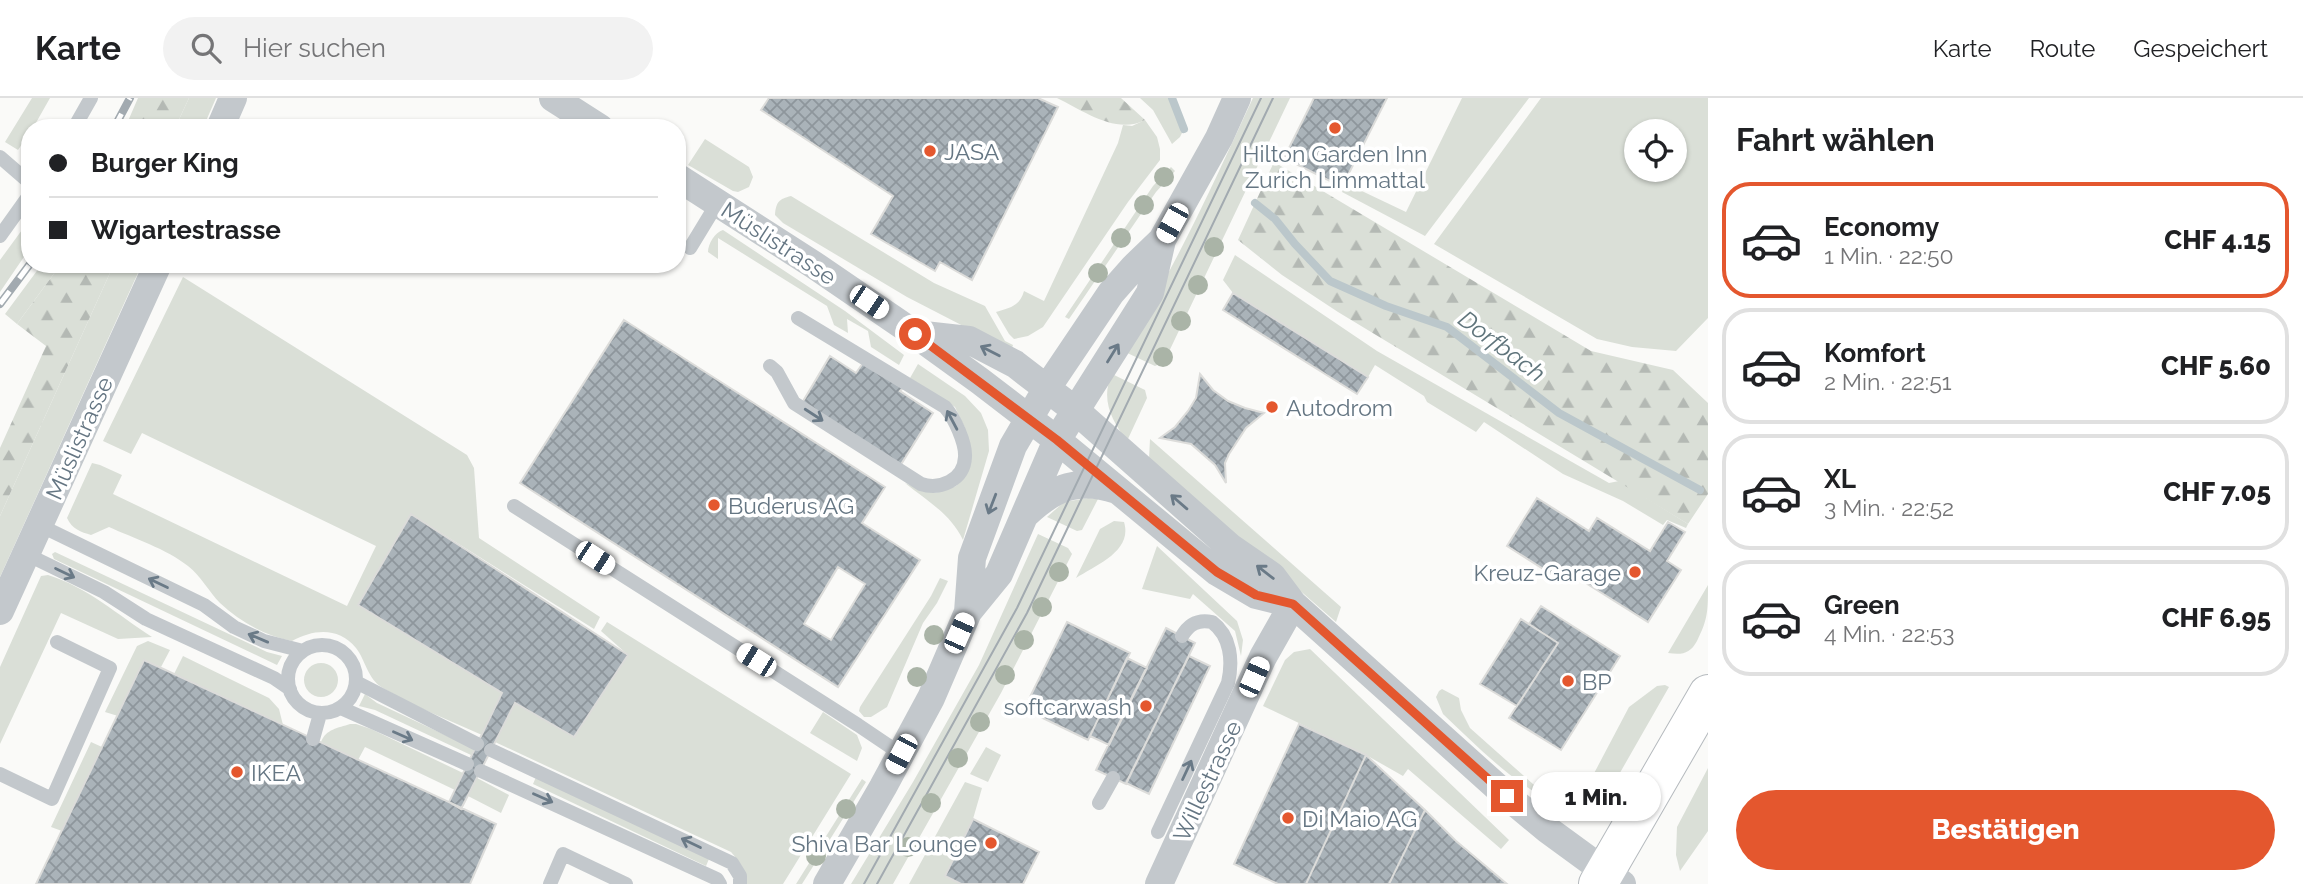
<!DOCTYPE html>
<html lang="de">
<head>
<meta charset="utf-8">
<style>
  :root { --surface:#fff; --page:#f2f2f2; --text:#202124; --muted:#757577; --line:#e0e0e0; --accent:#e4572e }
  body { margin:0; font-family:Raleway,sans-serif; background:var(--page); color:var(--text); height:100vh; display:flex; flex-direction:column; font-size:26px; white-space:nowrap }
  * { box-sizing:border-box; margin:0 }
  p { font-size:23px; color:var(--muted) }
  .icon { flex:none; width:38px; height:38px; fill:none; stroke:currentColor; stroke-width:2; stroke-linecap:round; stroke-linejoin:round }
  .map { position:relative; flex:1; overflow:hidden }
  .sheet { display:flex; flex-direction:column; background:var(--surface); width:595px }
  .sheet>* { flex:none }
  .hud { position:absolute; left:21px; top:21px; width:665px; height:154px; border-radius:28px; box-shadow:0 2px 5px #0004; display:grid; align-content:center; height:154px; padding:0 28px; background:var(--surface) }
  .controls { position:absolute; left:1624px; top:21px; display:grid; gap:14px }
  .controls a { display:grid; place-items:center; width:63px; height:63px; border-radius:50%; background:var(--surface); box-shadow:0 2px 5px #0004; font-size:35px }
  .end { position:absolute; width:32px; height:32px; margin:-16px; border:9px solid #e4572e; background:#fff; box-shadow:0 0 0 4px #fff }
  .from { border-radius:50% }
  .bubble { position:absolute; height:49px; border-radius:24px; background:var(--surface); box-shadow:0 2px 5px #0004; font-size:23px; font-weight:800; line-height:49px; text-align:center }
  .car { position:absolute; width:21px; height:42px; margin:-21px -10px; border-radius:9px; box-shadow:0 0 5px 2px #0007; background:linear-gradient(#fff 24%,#345 0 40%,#fff 0 76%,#345 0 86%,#fff 0) }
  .hud b { display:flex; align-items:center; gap:24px; height:66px; font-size:26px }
  .hud b+b { border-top:2px solid var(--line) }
  .hud i { width:18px; height:18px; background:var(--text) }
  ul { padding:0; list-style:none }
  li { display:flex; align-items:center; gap:21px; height:116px; margin:0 14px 10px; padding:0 14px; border:4px solid var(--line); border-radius:28px }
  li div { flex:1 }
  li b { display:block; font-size:26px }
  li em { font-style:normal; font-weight:800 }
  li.selected { border-color:var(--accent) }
  li>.icon { width:63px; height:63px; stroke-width:1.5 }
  h2 { padding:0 28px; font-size:32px; line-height:84px }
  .cta { display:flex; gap:14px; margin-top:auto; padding:14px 28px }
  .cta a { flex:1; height:80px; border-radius:42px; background:var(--accent); color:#fff; font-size:28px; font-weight:800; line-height:80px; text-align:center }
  header { display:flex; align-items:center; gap:42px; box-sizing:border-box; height:98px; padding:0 35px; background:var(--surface); border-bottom:2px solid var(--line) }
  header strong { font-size:33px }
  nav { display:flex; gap:38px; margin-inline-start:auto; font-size:24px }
  .search { width:490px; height:63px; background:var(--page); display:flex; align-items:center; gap:18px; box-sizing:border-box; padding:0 24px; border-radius:38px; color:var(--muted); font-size:26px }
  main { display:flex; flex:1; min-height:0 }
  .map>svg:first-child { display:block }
  .green { fill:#dadfd7; fill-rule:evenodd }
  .forest { fill:url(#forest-firs) }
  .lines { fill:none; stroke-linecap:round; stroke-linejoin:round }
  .stream { stroke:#bbc7cb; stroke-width:8 }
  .building { fill:url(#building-cross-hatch); stroke:#dcdcda; stroke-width:2; fill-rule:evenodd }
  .primary-casing { stroke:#b5babe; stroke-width:40 }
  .lane { stroke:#c3c8cc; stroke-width:14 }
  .street { stroke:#c3c8cc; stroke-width:28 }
  .primary { stroke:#fff; stroke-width:38 }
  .tram { stroke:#a2aab0; stroke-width:2 }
  .rail-casing { stroke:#a2aab0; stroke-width:8 }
  .rail { stroke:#fff; stroke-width:5; stroke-dasharray:16; stroke-linecap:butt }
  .tree { fill:#aab4a7 }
  .oneway { stroke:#6a7a87 }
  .route { stroke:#e4572e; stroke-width:9 }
  .poi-dot { fill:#e4572e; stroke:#fff; stroke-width:2.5 }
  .labels { text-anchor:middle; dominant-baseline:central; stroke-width:7; stroke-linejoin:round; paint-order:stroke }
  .poi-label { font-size:23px; fill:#657683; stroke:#fff; text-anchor:start }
  .street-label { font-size:23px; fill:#657683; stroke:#fff }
  .water-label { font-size:24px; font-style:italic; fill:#60757c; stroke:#fff }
</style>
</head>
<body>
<header>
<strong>Karte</strong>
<div class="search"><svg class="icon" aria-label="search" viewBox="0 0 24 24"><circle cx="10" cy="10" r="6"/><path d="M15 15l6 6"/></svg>Hier suchen</div>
<nav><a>Karte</a><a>Route</a><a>Gespeichert</a></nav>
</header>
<main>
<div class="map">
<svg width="1708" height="786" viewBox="0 0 1708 786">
  <defs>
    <pattern id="forest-firs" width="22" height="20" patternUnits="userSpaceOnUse" patternTransform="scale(1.75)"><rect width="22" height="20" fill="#dadfd7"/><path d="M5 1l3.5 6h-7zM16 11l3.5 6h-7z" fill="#b4b9b4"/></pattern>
    <pattern id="building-cross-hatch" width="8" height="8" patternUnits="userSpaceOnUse" patternTransform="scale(1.75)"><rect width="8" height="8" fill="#aab3b9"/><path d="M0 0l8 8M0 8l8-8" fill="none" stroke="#8e969c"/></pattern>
  </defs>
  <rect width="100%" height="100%" fill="#fafaf8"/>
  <!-- green -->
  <path class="green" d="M32,0H50L33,30H30V34L18,52L5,44Z
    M189,0H216L203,30H175Z
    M1140,0H1172L1184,31L1180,39L1172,46L1153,12Z
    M1253,0H1290L1164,264L1155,268L1123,253C1174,173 1213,86 1253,0Z
    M1462,0H1529L1425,138L1342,94L1345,85L1406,114Z
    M1541,0H1708V220L1676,253L1632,249L1597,241L1434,146ZM1636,33H1675V72H1636Z
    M1145,22L1157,39L1160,51V62L1128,104L1043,229L1028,238L1014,241L1009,236L996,214C1010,210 1020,208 1024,193L1044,203L1118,45L1123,27L1132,28Z
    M705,41L749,69L753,79L749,89L738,94L733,93L688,67Z
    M1171,69L1175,73L1156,94L1069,221L1065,219L1153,88Z
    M791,98L934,185L985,208L1005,243L1013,247L1012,250L1002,248L907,199L783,125L775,117C776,104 779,101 791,98Z
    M30,121V150L0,194V162Z
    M723,132L845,213L904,257L899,267L871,249L868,233L847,221L848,235L834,227L827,208L718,140V161L708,154C708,146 715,134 723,132Z
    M1235,157L1377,253L1609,385L1619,383L1688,426L1686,430L1667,422L1663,427L1623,403L1563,376L1484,324L1476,334L1427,304L1424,298L1375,267L1368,279L1233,195L1223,182Z
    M42,166H61L17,226L5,216Z
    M114,166H142L0,479V418Z
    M183,179L467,357L474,370L479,440L600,519L594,531L411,416L502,595L482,637C449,622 414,609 383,590C368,582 365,561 356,550C339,529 314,531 292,543C266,538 240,524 220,505C209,494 201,478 188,468C167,451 133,440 109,429L91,437C81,434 72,431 67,420L92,365L100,367L122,377L113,396L347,508L376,448L142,335L131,356L103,343Z
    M918,266L965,298L981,315L988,332L989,353L963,442C950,415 927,403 905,385L922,392L936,395L956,388L963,380L965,330L955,309L910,280Z
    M1112,276L1145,292L1147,300L1127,343C1112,323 1100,301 1112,276Z
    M1150,341L1341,509L1336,524L1149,361Z
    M1088,400L1098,401L1082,432L1077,433L1047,419L1064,404Z
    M1114,423L1124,424C1133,453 1096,467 1076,480L1100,431Z
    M1038,436L1068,450L1072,456L1001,595L893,786H851L913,684L979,567Z
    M1157,448L1237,523L1243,542L1241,558L1235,533L1193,496L1190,501L1142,491Z
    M55,454L267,554L282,558L277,567L54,461L52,456Z
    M48,477C87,489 118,517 152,539L118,541L61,515L0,646V569L41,478Z
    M940,480L948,483L937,505L923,525L887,609L871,619H864L859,613L860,609L931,498Z
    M1708,487C1708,513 1708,521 1697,543C1690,556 1682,557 1668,555Z
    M607,524L851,676L783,786H747C746,773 740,764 731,754L495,644L515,605L574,639L628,557L601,533Z
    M148,543L170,552L161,569L144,562L118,618L105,614L137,548Z
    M1310,551L1509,742L1501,751L1408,671L1403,678L1366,657L1263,608L1285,562L1294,554Z
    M183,558L269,600L279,611L283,627L174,576Z
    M304 582a17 17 0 1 1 34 0a17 17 0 1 1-34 0Z
    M1665,587L1669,589L1617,680L1603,692L1581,700L1629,609L1657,588Z
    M1442,591L1459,600L1461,612L1470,630L1543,695L1552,701L1569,700L1572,706L1568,711C1519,692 1480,651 1443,616L1436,599L1439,593Z
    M365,596L377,605L475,651L471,657L375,612L359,608Z
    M823,614L857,637L862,650L857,663L810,635Z
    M350,626H356L371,631L463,675L455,692L365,649L358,662L321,644C326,631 338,630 350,626Z
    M91,644L102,649L62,733L51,729Z
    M986,649L1001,657L988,684L970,676Z
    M1708,670V733L1680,773L1676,757L1677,729Z
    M536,679L709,761L706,768L533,686Z
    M477,680L509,697L501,715L468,698Z
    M862,681L866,684L802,786H796Z
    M965,684L982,690L973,721L945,777L961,786H909Z"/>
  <!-- forest -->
  <path class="forest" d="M138,0H189L175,30H125Z
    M1057,0H1121L1145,22C1116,37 1084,13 1057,0Z
    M1274,64L1591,253L1673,272L1708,305V396L1688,426L1338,214L1282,177L1238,142Z
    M61,166H114L0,418V350L46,248L17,226Z"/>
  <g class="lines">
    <!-- stream -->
    <path class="stream" d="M1172,0L1184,31
      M1255,105L1275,121L1295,146L1330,183L1386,208L1447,229L1559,315L1700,392"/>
  </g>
  <!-- building -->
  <path class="building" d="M769,0H1038L1058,9L972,182L940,164L935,173L871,136L893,98L761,12Z
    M1314,0H1387L1342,89L1284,60Z
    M1233,195L1368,279L1357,296L1223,212Z
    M624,222L885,389L862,425L920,462L838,589L520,385ZM838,469L865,486L831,542L804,526Z
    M830,258L856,275L863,265L903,290L900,293L933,315L900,368L802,305Z
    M1200,276L1213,292L1228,303L1245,310L1264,315L1246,330L1229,356L1225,365L1226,385L1215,367L1191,346L1160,340L1175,329L1188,313L1196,300Z
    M1537,400L1589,433L1597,420L1650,453L1668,424L1685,434L1667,463L1681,472L1648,524L1565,472L1559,481L1507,448Z
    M411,416L628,557L574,639L515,605L461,711L449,704L502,595L358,507Z
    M1541,508L1620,558L1561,652L1509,620L1558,545L1529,526Z
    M1521,521L1558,545L1517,608L1480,586Z
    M1067,524L1130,555L1088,642L1024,611Z
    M1166,530L1195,545L1126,686L1096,672Z
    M1189,558L1210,568L1149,696L1126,685Z
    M1127,560L1147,570L1109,647L1090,638Z
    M144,562L496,726L470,786H36Z
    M1299,626L1366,657L1306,786H1278L1234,766Z
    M1366,657L1425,712L1389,786H1306Z
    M1425,712L1456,743L1507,786H1389Z
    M973,721L1039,754L1023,786H961L945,778Z"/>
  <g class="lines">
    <!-- primary casing -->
    <g class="primary-casing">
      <path id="primary" d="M1598,786L1708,596"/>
    </g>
    <!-- lane -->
    <path class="lane" d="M74,30L91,0
      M0,59L30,85
      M0,138L30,96
      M690,150L718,104
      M770,268L777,274L794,305L921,386C939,392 964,383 965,359C966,345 954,319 945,309L798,220
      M514,408L858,627L901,656
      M39,427L204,507L234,529L264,543L303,553
      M26,456L104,494L146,521L274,580L290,591
      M288 581a34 34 0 1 1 68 0a34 34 0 1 1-68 0Z
      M356,584L477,646
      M341,610L467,666
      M313,641L320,616
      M491,652L732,765L740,778V786
      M481,673L717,781L720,786
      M0,676L52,701L110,570L57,544
      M1099,705L1113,680
      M1158,734L1228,585C1233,563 1231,538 1212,524C1198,521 1189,526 1182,538
      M550,786L563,756L626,786"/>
    <!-- street -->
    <path class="street" d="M553,0L600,30
      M220,30L233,0
      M677,79L814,167L915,236L980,283L1057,342L1217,474L1256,497L1293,506
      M915,236L969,242L1015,266L1075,312L1230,449L1272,478L1293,506L1507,698L1548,732L1622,786
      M1027,415C1055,389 1079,379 1117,392
      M0,513L158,166
      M968,514L972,460L1013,348L1047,290L1111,195L1134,169L1162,142
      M827,786L883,689L931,600L968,514L999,476L1057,342L1150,195L1162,142L1219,40L1237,0
      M1159,786L1263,559L1293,506"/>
    <!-- primary -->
    <use href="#primary" class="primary"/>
    <!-- tram -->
    <path class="tram" d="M864,786L1017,510L1261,0
      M877,786L1027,515L1273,0"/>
    <!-- rail casing -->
    <g class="rail-casing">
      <path id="rail" d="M114,30L130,0
        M0,206L30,166"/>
    </g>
    <!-- rail -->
    <use href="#rail" class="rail"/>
  </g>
  <!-- trees -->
  <g class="tree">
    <circle cx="1261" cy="55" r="10"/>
    <circle cx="1164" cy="79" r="10"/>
    <circle cx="1144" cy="107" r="10"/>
    <circle cx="1121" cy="140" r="10"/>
    <circle cx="1214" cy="149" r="10"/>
    <circle cx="1098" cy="175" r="10"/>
    <circle cx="1198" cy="187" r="10"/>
    <circle cx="1181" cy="223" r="10"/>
    <circle cx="1163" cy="259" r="10"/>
    <circle cx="1059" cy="474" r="10"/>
    <circle cx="1042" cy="509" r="10"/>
    <circle cx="934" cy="537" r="10"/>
    <circle cx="1024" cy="542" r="10"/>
    <circle cx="1005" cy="577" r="10"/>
    <circle cx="917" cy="579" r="10"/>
    <circle cx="980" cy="624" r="10"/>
    <circle cx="958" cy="660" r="10"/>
    <circle cx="931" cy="705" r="10"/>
    <circle cx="846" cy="711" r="10"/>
    <circle cx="908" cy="749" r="10"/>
    <circle cx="816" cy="758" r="10"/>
  </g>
  <!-- one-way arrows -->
  <defs><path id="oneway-shaft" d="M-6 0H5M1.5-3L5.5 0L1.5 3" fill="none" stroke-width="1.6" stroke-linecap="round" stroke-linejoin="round" transform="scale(1.75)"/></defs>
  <g class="oneway">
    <use href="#oneway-shaft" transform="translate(990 253) rotate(-153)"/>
    <use href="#oneway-shaft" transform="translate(1113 255) rotate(-58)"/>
    <use href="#oneway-shaft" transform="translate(814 317) rotate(33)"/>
    <use href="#oneway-shaft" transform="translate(952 322) rotate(-118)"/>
    <use href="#oneway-shaft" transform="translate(1179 404) rotate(-139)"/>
    <use href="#oneway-shaft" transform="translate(992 406) rotate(111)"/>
    <use href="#oneway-shaft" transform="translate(1265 474) rotate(-142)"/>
    <use href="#oneway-shaft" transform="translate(65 475) rotate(26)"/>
    <use href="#oneway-shaft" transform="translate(158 485) rotate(-154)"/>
    <use href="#oneway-shaft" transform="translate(258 540) rotate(-157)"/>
    <use href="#oneway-shaft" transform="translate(403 638) rotate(24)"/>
    <use href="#oneway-shaft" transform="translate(1187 672) rotate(-65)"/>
    <use href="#oneway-shaft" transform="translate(543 700) rotate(24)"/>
    <use href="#oneway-shaft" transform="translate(691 745) rotate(-154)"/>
  </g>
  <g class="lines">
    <!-- route -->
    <path class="route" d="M915,236L1057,342L1217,474L1256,497L1293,506L1507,698"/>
  </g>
  <!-- markers -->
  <g class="poi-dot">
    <circle cx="1335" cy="30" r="7"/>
    <circle cx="930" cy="53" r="7"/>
    <circle cx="1272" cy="309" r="7"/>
    <circle cx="714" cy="407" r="7"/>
    <circle cx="1635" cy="474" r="7"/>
    <circle cx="1568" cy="583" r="7"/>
    <circle cx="1146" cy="608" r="7"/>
    <circle cx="237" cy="674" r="7"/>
    <circle cx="1288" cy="720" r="7"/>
    <circle cx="991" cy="745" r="7"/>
  </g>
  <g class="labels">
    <!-- poi labels -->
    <g class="poi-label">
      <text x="944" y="53">JASA</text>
      <text x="1335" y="55" text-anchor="middle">Hilton Garden Inn<tspan x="1335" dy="26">Zurich Limmattal</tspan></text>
      <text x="1286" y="309">Autodrom</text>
      <text x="728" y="407">Buderus AG</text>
      <text x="1621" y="474" text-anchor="end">Kreuz-Garage</text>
      <text x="1582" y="583">BP</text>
      <text x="1132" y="608" text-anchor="end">softcarwash</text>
      <text x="251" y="674">IKEA</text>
      <text x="1302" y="720">Di Maio AG</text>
      <text x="977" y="745" text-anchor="end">Shiva Bar Lounge</text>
    </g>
    <!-- street labels -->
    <g class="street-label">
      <text transform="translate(779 145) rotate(33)">Müslistrasse</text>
      <text transform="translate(79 340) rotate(-66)">Müslistrasse</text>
      <text transform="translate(1207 683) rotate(-65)">Willestrasse</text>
    </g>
    <!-- water labels -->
    <g class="water-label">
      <text transform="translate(1502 248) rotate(37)">Dorfbach</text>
    </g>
  </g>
</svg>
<div class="controls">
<a><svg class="icon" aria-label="locate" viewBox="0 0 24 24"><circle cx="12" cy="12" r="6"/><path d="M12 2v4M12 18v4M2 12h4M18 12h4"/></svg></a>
</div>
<i class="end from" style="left:915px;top:236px"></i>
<i class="end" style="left:1507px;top:698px"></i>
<div class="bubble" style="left:1531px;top:674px;width:130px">1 Min.</div>
<i class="car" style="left:1172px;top:125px;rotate:209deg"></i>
<i class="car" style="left:869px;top:204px;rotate:124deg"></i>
<i class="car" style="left:595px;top:460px;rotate:123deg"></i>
<i class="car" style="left:959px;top:535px;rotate:24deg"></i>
<i class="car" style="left:756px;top:562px;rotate:302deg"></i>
<i class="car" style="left:1254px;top:579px;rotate:24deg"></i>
<i class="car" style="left:901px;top:656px;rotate:208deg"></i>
<div class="hud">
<b><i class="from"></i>Burger King</b>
<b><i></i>Wigartestrasse</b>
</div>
</div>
<section class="sheet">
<h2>Fahrt wählen</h2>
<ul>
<li class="selected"><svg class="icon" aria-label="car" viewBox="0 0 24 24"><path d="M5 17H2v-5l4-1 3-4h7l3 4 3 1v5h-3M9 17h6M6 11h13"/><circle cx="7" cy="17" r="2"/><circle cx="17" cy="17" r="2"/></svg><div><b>Economy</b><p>1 Min. · 22:50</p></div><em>CHF 4.15</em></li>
<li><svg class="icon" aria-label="car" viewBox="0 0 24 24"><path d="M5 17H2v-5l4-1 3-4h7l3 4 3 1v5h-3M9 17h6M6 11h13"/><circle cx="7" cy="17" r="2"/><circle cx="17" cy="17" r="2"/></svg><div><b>Komfort</b><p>2 Min. · 22:51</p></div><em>CHF 5.60</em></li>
<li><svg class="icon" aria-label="car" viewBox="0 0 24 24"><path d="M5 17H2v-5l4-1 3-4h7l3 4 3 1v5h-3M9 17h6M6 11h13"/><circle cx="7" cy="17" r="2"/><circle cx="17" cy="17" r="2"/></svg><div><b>XL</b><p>3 Min. · 22:52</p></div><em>CHF 7.05</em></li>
<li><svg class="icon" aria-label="car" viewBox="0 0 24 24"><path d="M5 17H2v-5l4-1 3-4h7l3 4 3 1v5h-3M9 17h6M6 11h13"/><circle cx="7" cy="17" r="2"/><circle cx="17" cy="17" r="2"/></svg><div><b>Green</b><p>4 Min. · 22:53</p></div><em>CHF 6.95</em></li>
</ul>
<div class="cta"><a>Bestätigen</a></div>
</section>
</main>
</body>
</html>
